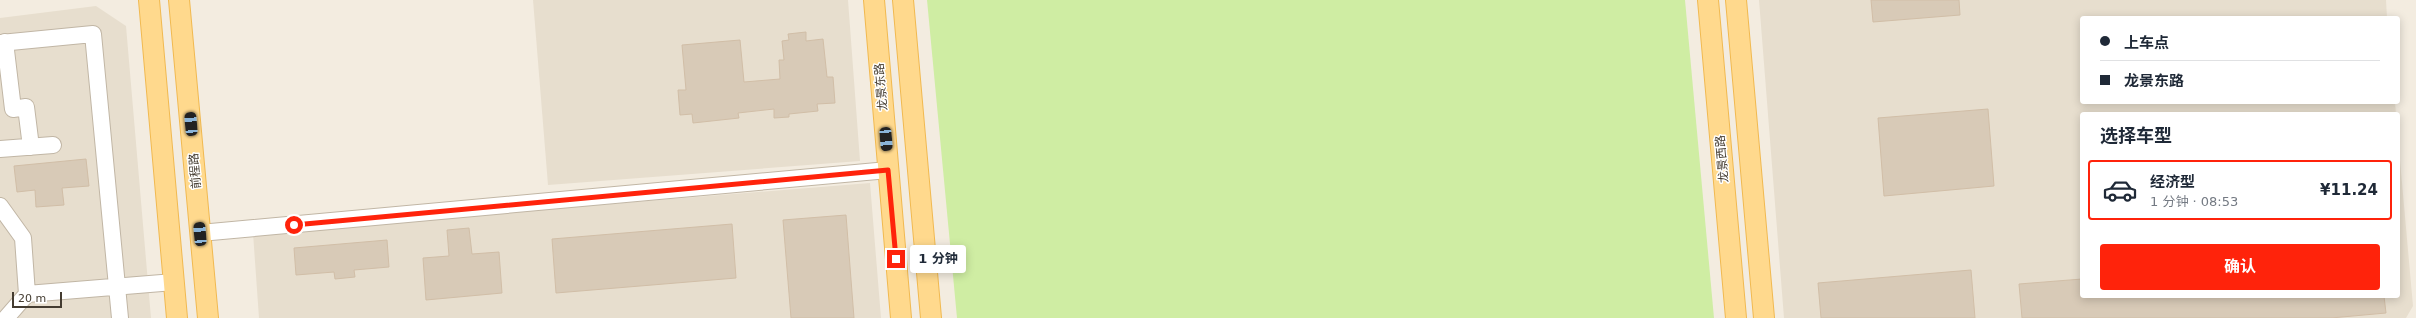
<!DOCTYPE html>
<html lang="zh">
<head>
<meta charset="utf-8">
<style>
  :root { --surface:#fff; --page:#f2f2f3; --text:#1f2937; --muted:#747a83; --line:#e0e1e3; --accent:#ff230b }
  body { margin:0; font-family:"DejaVu Sans","Noto Sans SC",sans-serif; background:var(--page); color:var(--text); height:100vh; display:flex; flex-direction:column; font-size:15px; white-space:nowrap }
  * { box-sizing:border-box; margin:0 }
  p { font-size:13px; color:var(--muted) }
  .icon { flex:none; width:22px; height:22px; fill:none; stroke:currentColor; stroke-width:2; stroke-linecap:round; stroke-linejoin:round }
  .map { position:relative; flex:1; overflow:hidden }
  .panel { position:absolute; left:2080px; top:112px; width:320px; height:186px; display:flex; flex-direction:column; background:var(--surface); border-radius:4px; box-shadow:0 2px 10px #0003 }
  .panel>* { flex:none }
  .top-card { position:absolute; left:2080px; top:16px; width:320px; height:88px; border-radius:4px; box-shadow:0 2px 10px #0003; display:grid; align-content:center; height:88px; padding:0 20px; background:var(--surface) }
  .scale { position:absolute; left:12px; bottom:10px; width:50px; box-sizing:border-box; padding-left:4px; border:2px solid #443c31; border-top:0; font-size:11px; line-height:14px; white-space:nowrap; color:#443c31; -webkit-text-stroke:3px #fff; paint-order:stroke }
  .end { position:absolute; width:18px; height:18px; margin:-9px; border:5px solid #ff230b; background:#fff; box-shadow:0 0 0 2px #fff }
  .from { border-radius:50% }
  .bubble { position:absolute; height:28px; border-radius:4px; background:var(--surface); box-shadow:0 2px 10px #0003; font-size:13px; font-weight:700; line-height:28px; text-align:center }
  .car { position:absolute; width:12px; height:24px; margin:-12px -6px; border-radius:5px; box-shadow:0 0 3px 1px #0007; background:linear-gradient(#222 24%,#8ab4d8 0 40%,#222 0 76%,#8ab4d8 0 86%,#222 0) }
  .top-card b { display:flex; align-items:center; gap:14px; height:38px; font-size:15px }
  .top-card b+b { border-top:1px solid var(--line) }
  .top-card i { width:10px; height:10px; background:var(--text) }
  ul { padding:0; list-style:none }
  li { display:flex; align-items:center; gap:12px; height:60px; margin:0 8px 6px; padding:0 12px; border:2px solid transparent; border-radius:4px }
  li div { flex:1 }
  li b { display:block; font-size:15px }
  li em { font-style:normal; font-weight:700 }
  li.active { border-color:var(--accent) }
  li>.icon { width:36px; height:36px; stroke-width:1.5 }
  h2 { padding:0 20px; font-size:18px; line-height:48px }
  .primary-button { display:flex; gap:8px; margin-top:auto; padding:8px 20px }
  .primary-button a { flex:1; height:46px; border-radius:4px; background:var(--accent); color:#fff; font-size:16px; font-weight:700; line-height:46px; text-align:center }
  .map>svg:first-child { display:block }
  .residential { fill:#e7dece }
  .green { fill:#cfeda3 }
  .building { fill:#d8cab7; stroke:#d1bea7 }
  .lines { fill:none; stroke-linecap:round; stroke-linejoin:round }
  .minor-casing { stroke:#c1b6a5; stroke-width:18 }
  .major-casing { stroke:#f1b950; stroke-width:22 }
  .minor { stroke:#fff; stroke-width:16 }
  .major { stroke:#ffd98d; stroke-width:20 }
  .route { stroke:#ff230b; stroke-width:5 }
  .labels { text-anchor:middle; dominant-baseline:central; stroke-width:3; stroke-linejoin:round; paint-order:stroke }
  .street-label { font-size:12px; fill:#443c31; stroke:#fff }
</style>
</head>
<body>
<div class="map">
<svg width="2416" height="318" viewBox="0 0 2416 318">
  <rect width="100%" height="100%" fill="#f3ece0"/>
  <!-- residential -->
  <path class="residential" d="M533,0H848L860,161L548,185Z
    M1759,0H2386L2387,18H2082V102H2395L2396,114H2082V296H2398V138L2413,306L2406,318H1784Z
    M96,6L126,26L151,318H0V18Z
    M870,183L881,318H259L253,233Z"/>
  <!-- green -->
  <path class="green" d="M927,0H1685L1714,318H957Z"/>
  <!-- building -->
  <path class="building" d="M1871,0H1959L1960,15L1873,22Z
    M806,32V41L823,39L827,77H833L835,103L817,104L818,111L789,114V117L774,118V109L738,113L739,118L693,123L692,114L680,115L678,90H686L682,45L740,40L744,82L780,79L779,60H784L782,41L789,40L788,34Z
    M1988,109L1994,186L1884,196L1878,118Z
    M86,159L89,186L62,188L64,205L36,207L35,190L17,192L14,166Z
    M846,215L854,318H791L783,220Z
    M732,224L736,278L556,293L552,239Z
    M469,228L472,254L499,252L502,293L426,300L423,258L449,256L447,230Z
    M387,240L389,267L354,270L355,277L335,279L334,272L296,275L294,248Z
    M1971,270L1975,318H1821L1818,283Z
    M2082,279V296H2384L2386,313L2331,318H2022L2019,284Z"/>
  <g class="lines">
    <!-- minor casing -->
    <g class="minor-casing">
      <path id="minor" d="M5,42L13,109L26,107L31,147
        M0,43L93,34L120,318
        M0,149L53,145
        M0,206L23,238L27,294L174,282
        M200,233L888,170
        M6,318L27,294"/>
    </g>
    <!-- major casing -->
    <g class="major-casing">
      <path id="major" d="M149,0L177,318
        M179,0L208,318
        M874,0L901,318
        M903,0L931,318
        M1708,0L1736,318
        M1736,0L1764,318"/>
    </g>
    <!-- minor -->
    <use href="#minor" class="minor"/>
    <!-- major -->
    <use href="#major" class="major"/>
  </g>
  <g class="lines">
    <!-- route -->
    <path class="route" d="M294,225L888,170L896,259"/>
  </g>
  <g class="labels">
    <!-- street labels -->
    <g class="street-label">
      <text transform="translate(881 87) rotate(-95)">龙景东路</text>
      <text transform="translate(1722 159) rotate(-95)">龙景西路</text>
      <text transform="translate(195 171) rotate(-95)">前程路</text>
    </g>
  </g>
</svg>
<div class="scale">20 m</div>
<i class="end from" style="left:294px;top:225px"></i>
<i class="end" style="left:896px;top:259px"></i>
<div class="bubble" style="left:910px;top:245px;width:56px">1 分钟</div>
<i class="car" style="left:191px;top:124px;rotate:355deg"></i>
<i class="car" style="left:886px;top:139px;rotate:175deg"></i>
<i class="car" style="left:200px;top:234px;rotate:355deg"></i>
<div class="top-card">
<b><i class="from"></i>上车点</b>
<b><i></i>龙景东路</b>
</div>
<section class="panel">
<h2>选择车型</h2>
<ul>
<li class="active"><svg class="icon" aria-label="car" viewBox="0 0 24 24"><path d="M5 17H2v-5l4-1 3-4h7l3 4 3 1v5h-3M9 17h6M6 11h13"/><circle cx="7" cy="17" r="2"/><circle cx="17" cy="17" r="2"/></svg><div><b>经济型</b><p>1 分钟 · 08:53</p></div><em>¥11.24</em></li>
</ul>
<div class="primary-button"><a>确认</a></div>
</section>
</div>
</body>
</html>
